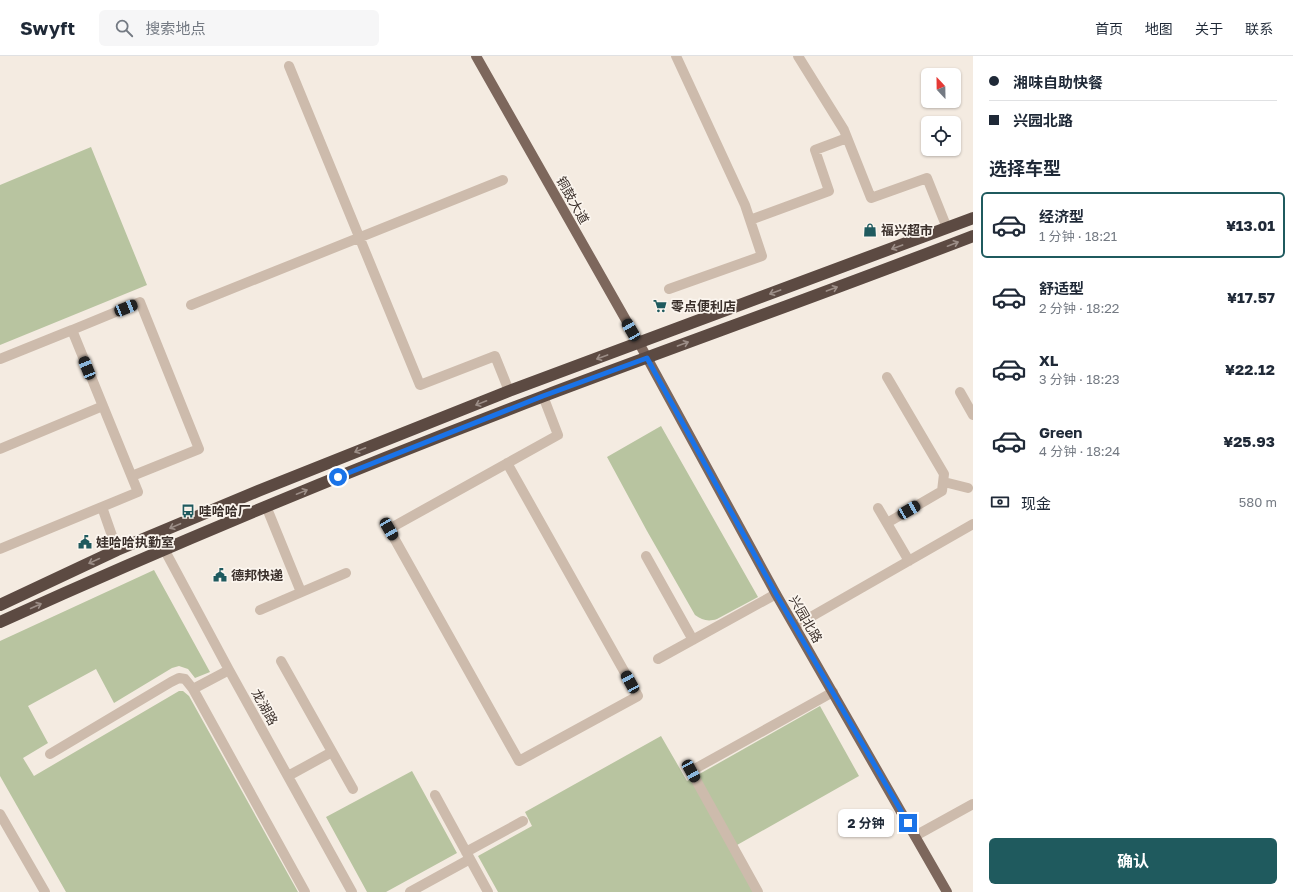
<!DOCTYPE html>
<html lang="zh">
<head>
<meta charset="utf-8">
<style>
  :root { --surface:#fff; --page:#f6f6f7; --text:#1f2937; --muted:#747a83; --line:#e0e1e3; --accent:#1f5a5e }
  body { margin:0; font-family:"Golos Text","Noto Sans SC",sans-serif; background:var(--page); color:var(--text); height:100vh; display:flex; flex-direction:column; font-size:15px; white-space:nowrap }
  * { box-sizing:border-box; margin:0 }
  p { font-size:13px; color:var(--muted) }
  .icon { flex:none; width:22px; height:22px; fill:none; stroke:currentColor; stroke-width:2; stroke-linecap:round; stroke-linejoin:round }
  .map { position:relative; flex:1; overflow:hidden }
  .panel { display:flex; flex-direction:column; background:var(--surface); width:320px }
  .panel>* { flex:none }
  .top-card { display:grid; align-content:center; height:88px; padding:0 16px; background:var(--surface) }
  .needle { width:26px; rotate:338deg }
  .buttons { position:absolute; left:921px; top:12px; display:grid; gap:8px }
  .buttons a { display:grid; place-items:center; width:40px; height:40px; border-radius:6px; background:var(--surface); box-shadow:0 1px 3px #0004; font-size:20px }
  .end { position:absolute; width:18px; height:18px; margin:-9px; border:5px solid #1a73e8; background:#fff; box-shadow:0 0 0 2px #fff }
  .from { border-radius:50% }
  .bubble { position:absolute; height:28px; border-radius:6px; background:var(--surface); box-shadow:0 1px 3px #0004; font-size:13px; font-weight:700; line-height:28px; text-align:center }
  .car { position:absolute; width:12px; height:24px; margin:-12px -6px; border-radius:5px; box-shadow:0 0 3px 1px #0007; background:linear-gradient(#222 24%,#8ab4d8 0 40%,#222 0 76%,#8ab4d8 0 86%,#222 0) }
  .top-card b { display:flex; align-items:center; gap:14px; height:38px; font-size:15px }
  .top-card b+b { border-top:1px solid var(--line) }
  .top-card i { width:10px; height:10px; background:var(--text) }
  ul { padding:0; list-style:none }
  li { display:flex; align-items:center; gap:12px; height:66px; margin:0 8px 6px; padding:0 8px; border:2px solid transparent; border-radius:6px }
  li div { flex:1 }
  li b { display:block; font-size:15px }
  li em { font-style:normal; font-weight:700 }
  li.current { border-color:var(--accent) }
  li>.icon { width:36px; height:36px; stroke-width:1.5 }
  h2 { padding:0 16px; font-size:18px; line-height:48px }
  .pay { display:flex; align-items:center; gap:10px; height:44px; padding:0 16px; font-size:15px }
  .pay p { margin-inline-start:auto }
  .cta { display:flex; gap:8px; margin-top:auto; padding:8px 16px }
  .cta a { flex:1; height:46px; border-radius:6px; background:var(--accent); color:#fff; font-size:16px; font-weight:700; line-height:46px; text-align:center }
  header { display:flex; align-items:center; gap:24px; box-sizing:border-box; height:56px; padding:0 20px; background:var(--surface); border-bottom:1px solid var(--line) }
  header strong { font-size:19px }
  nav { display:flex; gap:22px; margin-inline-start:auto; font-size:14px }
  .search { width:280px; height:36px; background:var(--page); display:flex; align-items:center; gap:10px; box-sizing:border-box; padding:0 14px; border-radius:6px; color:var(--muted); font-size:15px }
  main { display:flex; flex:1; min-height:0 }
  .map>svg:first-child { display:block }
  .green { fill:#b8c4a0 }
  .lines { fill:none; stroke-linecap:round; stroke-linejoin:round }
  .minor { stroke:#cdbbac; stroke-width:10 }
  .major { stroke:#7d675c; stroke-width:10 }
  .highway { stroke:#5c4a42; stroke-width:12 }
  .oneway { stroke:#9c8e87 }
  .route { stroke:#1a73e8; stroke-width:5 }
  .labels { text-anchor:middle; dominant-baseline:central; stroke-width:3.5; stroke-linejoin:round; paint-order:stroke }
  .street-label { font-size:13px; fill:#3b302b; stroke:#fbf5ee }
  .poi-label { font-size:13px; font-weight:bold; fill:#3b302b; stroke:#fbf5ee; text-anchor:start }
</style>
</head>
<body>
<header>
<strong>Swyft</strong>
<div class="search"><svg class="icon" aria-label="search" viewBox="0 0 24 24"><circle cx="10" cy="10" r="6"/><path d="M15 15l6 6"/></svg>搜索地点</div>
<nav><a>首页</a><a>地图</a><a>关于</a><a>联系</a></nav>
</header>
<main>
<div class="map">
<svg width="973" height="836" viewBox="0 0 973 836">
  <rect width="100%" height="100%" fill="#f4ebe1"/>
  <!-- green -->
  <path class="green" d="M91,91L147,229L0,289V129Z
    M661,370L758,541L717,563C708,566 702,564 695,559L647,475L607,401Z
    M154,514L210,616L195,622L188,613L179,610L172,612L114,647L96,613L28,650L48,687L23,702L34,720L179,635H183L189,640L298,836H66L0,720V585Z
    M820,650L859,720L730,793L754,836H498L478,800L532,770L525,756L661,680L687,725Z
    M412,715L457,797L386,836H367L326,761Z"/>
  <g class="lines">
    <!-- minor -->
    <path class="minor" d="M798,0L844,74L871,142L927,122L947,172
      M289,10L420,329L495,300L509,335
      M750,164L829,135L815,94L847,82
      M669,233L762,200L745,149L676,0
      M191,249L503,124
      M72,274L140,246L199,393L132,420
      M0,303L72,274L138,436L0,493
      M960,336L973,359
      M0,393L103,350
      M507,407L638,640L519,705L389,473L558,379L543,340
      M944,426L968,432
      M266,450L301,536
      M102,451L117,494
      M878,452L909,505
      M887,467L942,435L944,418L887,321
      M156,478L229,614L352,836
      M646,500L693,584
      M260,554L346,517
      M795,570L973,468
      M658,603L776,538
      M281,605L353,733
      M193,633L229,614
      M50,698L171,626L179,622L185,623L193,633L305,836
      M288,720L332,696
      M435,739L488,836
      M0,758L45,836
      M915,780L973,748
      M466,796L523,765
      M410,836L470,803
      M758,836L691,715L833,636"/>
    <!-- major -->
    <path class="major" d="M476,0L639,287L776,538L947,836"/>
    <!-- highway -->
    <path class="highway" d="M0,549L117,494L258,435L509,335L973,162
      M0,566C179,485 360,410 544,340C687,286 831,235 973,180"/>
  </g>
  <!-- one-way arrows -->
  <defs><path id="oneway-shaft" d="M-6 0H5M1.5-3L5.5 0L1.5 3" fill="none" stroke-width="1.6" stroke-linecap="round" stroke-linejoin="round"/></defs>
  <g class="oneway">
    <use href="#oneway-shaft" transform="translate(953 188) rotate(-21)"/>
    <use href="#oneway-shaft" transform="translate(897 191) rotate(160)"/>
    <use href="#oneway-shaft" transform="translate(832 233) rotate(-20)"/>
    <use href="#oneway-shaft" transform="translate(775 236) rotate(160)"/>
    <use href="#oneway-shaft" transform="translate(683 288) rotate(-20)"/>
    <use href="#oneway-shaft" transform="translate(602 301) rotate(160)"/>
    <use href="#oneway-shaft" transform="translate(481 347) rotate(158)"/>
    <use href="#oneway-shaft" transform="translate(360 394) rotate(158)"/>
    <use href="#oneway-shaft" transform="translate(302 436) rotate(-22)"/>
    <use href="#oneway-shaft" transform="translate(175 470) rotate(157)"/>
    <use href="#oneway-shaft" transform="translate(94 505) rotate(155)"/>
    <use href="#oneway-shaft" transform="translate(36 550) rotate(-24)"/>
  </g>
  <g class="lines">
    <!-- route -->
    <path class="route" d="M338,421L543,340L647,302L776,538L908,767"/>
  </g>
  <!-- icons -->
  <defs>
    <g id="shop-bare" transform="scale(1.08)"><path d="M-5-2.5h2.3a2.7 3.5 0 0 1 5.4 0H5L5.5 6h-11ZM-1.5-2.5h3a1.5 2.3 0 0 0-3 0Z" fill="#1f5a5e" stroke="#fbf5ee" stroke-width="2.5" paint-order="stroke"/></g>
    <g id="supermarket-bare" transform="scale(1.08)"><path d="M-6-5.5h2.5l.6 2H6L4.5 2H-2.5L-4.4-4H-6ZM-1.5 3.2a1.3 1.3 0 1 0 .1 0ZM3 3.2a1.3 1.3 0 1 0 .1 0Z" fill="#1f5a5e" stroke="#fbf5ee" stroke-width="2.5" paint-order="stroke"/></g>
    <g id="bus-bare" transform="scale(1.08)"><path d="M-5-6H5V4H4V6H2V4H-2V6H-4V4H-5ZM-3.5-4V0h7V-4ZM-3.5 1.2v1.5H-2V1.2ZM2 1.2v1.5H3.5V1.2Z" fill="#1f5a5e" stroke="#fbf5ee" stroke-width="2.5" paint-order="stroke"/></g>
    <g id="civic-bare" transform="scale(1.08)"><path d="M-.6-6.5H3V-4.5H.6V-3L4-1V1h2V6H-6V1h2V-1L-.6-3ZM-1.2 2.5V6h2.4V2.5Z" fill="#1f5a5e" stroke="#fbf5ee" stroke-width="2.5" paint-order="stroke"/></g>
  </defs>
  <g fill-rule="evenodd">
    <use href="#shop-bare" x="870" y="174"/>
    <use href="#supermarket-bare" x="660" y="250"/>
    <use href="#bus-bare" x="188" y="455"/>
    <use href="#civic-bare" x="85" y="486"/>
    <use href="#civic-bare" x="220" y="519"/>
  </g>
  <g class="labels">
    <!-- street labels -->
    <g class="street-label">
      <text transform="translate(573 144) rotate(61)">铜鼓大道</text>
      <text transform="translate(806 563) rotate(60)">兴园北路</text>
      <text transform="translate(265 651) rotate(61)">龙湖路</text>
    </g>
    <!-- poi labels -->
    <g class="poi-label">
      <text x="881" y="174">福兴超市</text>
      <text x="671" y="250">零点便利店</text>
      <text x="199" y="455">哇哈哈厂</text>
      <text x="96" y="486">娃哈哈执勤室</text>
      <text x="231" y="519">德邦快递</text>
    </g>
  </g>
</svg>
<div class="buttons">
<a><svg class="needle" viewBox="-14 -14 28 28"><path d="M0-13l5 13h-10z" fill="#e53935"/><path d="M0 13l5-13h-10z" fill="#747a83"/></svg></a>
<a><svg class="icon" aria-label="locate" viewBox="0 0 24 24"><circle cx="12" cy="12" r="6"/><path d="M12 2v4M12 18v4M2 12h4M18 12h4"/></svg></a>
</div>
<i class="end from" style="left:338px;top:421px"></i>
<i class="end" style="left:908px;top:767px"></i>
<div class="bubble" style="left:838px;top:753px;width:56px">2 分钟</div>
<i class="car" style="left:126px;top:252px;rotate:68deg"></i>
<i class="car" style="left:631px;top:274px;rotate:330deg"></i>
<i class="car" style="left:87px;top:312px;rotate:338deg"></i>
<i class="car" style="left:909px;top:454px;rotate:60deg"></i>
<i class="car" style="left:389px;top:473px;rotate:150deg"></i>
<i class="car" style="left:630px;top:626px;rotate:331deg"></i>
<i class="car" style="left:691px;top:715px;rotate:151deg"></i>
</div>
<section class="panel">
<div class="top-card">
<b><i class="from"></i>湘味自助快餐</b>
<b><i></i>兴园北路</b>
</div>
<h2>选择车型</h2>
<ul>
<li class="current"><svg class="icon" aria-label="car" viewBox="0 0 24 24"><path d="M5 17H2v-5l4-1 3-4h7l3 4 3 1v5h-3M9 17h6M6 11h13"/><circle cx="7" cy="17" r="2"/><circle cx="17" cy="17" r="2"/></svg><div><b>经济型</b><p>1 分钟 · 18:21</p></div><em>¥13.01</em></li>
<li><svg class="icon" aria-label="car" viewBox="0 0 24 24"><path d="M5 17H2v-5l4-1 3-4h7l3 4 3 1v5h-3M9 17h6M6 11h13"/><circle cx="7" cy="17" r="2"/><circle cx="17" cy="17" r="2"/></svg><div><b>舒适型</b><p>2 分钟 · 18:22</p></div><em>¥17.57</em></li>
<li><svg class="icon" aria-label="car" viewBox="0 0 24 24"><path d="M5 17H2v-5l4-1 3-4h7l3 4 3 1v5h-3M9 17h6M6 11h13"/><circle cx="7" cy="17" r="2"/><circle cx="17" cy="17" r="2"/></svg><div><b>XL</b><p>3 分钟 · 18:23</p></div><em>¥22.12</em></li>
<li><svg class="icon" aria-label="car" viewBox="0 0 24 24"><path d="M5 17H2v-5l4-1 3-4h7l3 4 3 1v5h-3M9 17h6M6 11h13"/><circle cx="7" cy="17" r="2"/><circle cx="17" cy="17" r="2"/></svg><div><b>Green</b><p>4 分钟 · 18:24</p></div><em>¥25.93</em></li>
</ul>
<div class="pay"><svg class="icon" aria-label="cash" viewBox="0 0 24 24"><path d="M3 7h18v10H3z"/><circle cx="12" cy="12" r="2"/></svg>现金<p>580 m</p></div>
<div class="cta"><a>确认</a></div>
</section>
</main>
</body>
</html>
